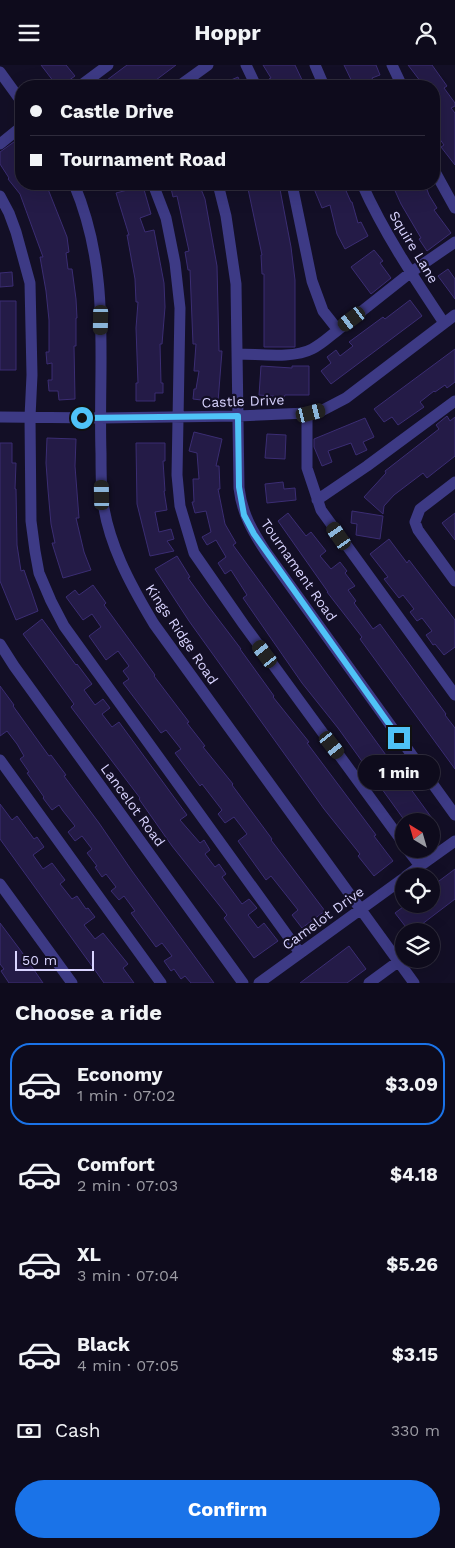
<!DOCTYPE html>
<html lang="en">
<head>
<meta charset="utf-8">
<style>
  :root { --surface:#0e0b1c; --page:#171425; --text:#f1f3f6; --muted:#9b9ba3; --line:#2e2b3b; --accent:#1a73e8 }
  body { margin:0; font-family:"Work Sans",sans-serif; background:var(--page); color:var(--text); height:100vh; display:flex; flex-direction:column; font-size:19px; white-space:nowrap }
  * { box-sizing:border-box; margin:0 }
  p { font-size:16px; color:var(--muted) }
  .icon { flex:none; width:28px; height:28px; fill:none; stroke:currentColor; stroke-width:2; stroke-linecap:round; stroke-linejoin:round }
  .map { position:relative; height:918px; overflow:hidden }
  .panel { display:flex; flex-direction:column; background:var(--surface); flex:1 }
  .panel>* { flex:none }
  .top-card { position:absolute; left:15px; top:15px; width:425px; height:110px; border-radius:20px; box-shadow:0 5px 20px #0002,0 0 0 1px var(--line); display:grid; align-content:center; height:110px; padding:0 15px; background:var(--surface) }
  .needle { width:32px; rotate:323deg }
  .fabs { position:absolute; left:395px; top:748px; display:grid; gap:10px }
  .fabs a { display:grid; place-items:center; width:45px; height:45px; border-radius:50%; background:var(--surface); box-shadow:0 5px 20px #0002,0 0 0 1px var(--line); font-size:25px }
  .scale { position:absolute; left:15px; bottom:12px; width:79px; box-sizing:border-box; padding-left:5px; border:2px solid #d9d4ff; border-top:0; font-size:14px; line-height:18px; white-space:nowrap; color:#d9d4ff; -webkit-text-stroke:4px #130f26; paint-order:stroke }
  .end { position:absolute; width:22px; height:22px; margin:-11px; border:6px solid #4fc3f7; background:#111; box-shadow:0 0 0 2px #111 }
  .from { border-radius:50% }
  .bubble { position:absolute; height:35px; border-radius:18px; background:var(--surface); box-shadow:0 5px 20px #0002,0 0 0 1px var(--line); font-size:16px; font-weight:700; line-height:35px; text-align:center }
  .car { position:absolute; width:15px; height:30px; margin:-15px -8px; border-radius:6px; box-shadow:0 0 4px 1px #0007; background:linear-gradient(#222 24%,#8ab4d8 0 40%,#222 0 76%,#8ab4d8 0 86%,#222 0) }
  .top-card b { display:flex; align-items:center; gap:18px; height:48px; font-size:19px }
  .top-card b+b { border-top:1px solid var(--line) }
  .top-card i { width:12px; height:12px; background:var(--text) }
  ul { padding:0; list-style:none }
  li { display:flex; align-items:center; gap:15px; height:82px; margin:0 10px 8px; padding:0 5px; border:2px solid transparent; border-radius:20px }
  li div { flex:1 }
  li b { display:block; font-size:19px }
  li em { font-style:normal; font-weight:700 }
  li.on { border-color:var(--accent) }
  li>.icon { width:45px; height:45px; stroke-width:1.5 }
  h2 { padding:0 15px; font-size:22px; line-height:60px }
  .pay { display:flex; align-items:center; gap:12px; height:55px; padding:0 15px; font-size:19px }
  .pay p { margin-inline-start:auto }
  .cta { display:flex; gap:10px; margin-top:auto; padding:10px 15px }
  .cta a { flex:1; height:58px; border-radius:30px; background:var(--accent); color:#fff; font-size:20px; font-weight:700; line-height:58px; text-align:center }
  header { display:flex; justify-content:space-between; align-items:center; height:65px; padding:0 15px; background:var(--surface); font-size:22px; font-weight:700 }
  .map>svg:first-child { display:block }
  .building { fill:#241b47; stroke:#3b2d73 }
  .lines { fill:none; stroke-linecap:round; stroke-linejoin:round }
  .minor { stroke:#3d3a85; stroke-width:11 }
  .route { stroke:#4fc3f7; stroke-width:6 }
  .labels { text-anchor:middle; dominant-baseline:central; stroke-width:4.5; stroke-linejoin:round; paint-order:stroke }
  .street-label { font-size:14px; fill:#d9d4ff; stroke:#130f26 }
</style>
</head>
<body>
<header><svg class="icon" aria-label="menu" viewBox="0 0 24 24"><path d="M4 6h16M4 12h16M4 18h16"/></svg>Hoppr<svg class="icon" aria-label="person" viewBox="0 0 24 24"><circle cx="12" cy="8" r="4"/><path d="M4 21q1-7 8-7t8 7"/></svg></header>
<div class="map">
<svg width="455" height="918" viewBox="0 0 455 918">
  <rect width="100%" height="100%" fill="#130f26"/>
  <!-- building -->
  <path class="building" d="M41,0H66L75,11L61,21H57Z
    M127,0H176L148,21H99Z
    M263,0H295L303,17L293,21H272L269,14L271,13Z
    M344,0H376L380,10L372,13L376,21H354Z
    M408,0H432L447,21L444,23L455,38V41L451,43L455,48V100L441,82L444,80L434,66V21H424Z
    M238,12L242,21H217Z
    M18,74L21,79V119H46L67,172L69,187L66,188L68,204H72L76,234L77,253H76V281H74L75,334L59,335L58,326H49L48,315H52V298L47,299L46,287H49V255L46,226L40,192H43L20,129L8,114L9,113L0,99V87Z
    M170,119H199L205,134L217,201L219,286H222L218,337L193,334L194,324H196L199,306H194L196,279H193L190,205H188L185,187L189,186L177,131L173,132Z
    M247,119H279L291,182L295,215V282H264V209H262L261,190H262Z
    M312,119H343L351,137H352L358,158L361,157L368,171L345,184L337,169L330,140L322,143Z
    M392,119H425L429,130L437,143L434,145L451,168L427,186L419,174L421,173L401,139Z
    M143,121L151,149L140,153L145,167L154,165L164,218L165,242L162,279H160L161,318H163V328H155V336H136V318H138L136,263L138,237H136L135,214L127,170H129L116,128Z
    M374,185L383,196L380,198L391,213L371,229L351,202Z
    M448,204L455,214V234L438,211Z
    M12,207L13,221L0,222V208Z
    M410,235L422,251L331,319L321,306L331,298L327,292L336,285L340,291L353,281L349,277L383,252L385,254Z
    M0,236H16V305H0Z
    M455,284V317L447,323L445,320L435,327L434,326L420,337L424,342L398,360L392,352L384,357L374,344Z
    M261,301L292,303V301H309V330H285L284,332L259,330Z
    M447,351L450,356L455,352V391L427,413L423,408L394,430L384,441L383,449L364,432L386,408L385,406L439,364L436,360Z
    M365,353L374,372L363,377L367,385L356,390L351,378L328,386L332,397L322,401L314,382V374Z
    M194,367L222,374L216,401H219L220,424H218L225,459L236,478L233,480L434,756H405L338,663L302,618L243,533L247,530L231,505L225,509L218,498L226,492L216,475L207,480L202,472L211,467L206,446L195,448L192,437H194L193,414H199L197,388L189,386Z
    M267,369L286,370L285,394L265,393Z
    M47,373L76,374L75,401L79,453H76L84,487L91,505L63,513L52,478H55L51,459L48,425L46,398Z
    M0,378H12V398H16L15,424H16L17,480L21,506L24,505L38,546L16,555L0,516Z
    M136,378H165V396H163L165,426H164L167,445L155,447L159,467L171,464L174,474L167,476L174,486L150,491L137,439Z
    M283,417L284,424L295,423L296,435L267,438L265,419Z
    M352,446L383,451L380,474L356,470L357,459L351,458Z
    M288,448L306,471L311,467L326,486L320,491L331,504L340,497L347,506L345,508L355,521L348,525L356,536L354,538L373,564L380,559L446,649L445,650L455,663V704L360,574L362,572L327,527H328L278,456Z
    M455,448V475L442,458Z
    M389,474L407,498L409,495L455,555V582L444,590L435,579L433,580L426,570L432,566L422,553L417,556L410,547L414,544L403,530L399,533L384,514L388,512L370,489Z
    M177,491L190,512L188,513L206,538L241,584H240L274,631L273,632L309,677L307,678L376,770L374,771L393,796L374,811L358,791L360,789L324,744L189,556L155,504Z
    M93,520L106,538L104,540L155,610L154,611L189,657L187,658L205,681L203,682L233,719L232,720L272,774L271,775L325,846L302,863L292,850L298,845L271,811L266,815L238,776L247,769L234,752L225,758L218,749L222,745L202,719L200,721L175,688L181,684L166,665L161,668L123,618L129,614L123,606L129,601L118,586L106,595L89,571L101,562L92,549L83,555L66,532L75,525L79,530Z
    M42,554L76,600L77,599L92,619L84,625L95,640L103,634L110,643L102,649L112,662L119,657L187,750L180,755L200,778L204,775L210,785L205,789L215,802L219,799L226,809L222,812L242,839L249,834L257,843L248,850L258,863L264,858L278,876L254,893L224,853L227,850L172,781L139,734L140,733L71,642L74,639L23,569Z
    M0,621L14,640L13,641L49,691L51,690L66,710L64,711L99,758L132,806L214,918H191L185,911L181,914L174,904L171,906L164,896L172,891L162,878L156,882L131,848L135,846L124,831L119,835L111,826L116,822L106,809L102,812L95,802L97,801L87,788L92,784L82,771L75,776L68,767L75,761L63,746L59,740L52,745L43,733L44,732L27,708L29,707L20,694L24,691L17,679L7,666L0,671Z
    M0,739L12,755L17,751L34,774L37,772L44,782L33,790L43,804L52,798L65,815L60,819L72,834L77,831L86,844L88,843L95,852L84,860L95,874L103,868L128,899L123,903L134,918H104L97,908L0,774Z
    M455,804V834L413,866H409L395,848L407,839H431V822Z
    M0,858L21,886L43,918H9L1,906L4,904L0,899Z
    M349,881L366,904L347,918H300Z"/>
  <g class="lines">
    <!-- minor -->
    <path class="minor" d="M246,0L256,21
      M315,0L324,21
      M392,0L402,21
      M0,7L21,36
      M80,21L108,0
      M179,21L208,0
      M0,79L21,62
      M434,105L455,143
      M74,119C112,209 98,294 101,388C101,402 101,416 102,430C107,477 130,519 154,559L414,918
      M153,119L166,153L175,198L180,243L177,410L180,441L194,488L244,560L404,779
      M218,119L226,151L236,219L239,423C242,448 252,466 266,487L455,750
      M362,119C384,168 414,213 444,258
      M0,131L9,148L16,167L30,218L32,310L30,352L31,456L35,486L39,508L51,536L64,561L300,888
      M338,265L410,208L455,177
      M238,289C260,289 293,294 312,284C322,279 330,271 338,265L323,246L312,216L292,119
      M307,348V403L321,445L455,630
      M0,352L100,353L238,351L307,348L323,345L346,333L455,250
      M455,417L420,444L415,457L418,465L455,516
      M317,435L367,401L455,336
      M0,579L14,601L243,918
      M0,695L161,918
      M407,784L420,801
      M406,811L455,776
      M0,819L72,918
      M259,918L404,813
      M369,918L399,896"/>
  </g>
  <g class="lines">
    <!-- route -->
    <path class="route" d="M82,353L238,351L239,422L244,450L254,469L399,673"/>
  </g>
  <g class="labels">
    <!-- street labels -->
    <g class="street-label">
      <text transform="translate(414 182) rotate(59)">Squire Lane</text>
      <text transform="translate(243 336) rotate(-2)">Castle Drive</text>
      <text transform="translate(299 505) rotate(55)">Tournament Road</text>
      <text transform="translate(182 569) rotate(56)">Kings Ridge Road</text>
      <text transform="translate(133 740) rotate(54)">Lancelot Road</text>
      <text transform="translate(323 853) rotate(-36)">Camelot Drive</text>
    </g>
  </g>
</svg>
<div class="fabs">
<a><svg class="needle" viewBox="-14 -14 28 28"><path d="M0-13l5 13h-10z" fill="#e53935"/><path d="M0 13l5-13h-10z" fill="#9b9ba3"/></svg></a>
<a><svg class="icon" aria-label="locate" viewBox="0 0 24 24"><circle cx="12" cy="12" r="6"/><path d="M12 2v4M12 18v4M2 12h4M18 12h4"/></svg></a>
<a><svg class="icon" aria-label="layers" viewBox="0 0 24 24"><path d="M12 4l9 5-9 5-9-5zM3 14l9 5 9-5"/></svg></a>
</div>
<div class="scale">50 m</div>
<i class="end from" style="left:82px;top:353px"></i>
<i class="end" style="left:399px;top:673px"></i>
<div class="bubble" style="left:358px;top:690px;width:82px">1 min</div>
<i class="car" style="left:352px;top:254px;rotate:233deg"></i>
<i class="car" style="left:101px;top:255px;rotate:181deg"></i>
<i class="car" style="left:311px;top:348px;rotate:76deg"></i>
<i class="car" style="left:102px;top:430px;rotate:359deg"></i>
<i class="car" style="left:339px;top:471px;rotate:325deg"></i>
<i class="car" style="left:265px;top:589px;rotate:323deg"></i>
<i class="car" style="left:332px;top:680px;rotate:142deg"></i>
<div class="top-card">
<b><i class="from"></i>Castle Drive</b>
<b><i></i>Tournament Road</b>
</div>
</div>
<section class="panel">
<h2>Choose a ride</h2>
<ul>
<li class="on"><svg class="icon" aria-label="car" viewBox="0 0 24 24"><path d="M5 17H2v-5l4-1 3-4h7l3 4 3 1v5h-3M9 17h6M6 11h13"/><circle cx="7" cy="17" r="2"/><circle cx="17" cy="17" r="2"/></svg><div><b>Economy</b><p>1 min · 07:02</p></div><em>$3.09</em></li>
<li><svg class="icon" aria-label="car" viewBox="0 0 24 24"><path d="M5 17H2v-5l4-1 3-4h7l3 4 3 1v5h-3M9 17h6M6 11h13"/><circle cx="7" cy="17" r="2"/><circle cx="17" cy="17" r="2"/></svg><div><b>Comfort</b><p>2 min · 07:03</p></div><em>$4.18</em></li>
<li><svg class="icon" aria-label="car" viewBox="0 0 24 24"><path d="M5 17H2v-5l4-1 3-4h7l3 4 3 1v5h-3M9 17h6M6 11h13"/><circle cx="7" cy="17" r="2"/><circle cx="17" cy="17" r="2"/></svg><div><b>XL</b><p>3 min · 07:04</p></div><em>$5.26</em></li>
<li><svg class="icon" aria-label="car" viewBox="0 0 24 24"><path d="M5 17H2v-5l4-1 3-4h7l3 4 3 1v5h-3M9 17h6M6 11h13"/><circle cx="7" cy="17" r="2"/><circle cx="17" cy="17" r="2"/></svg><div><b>Black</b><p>4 min · 07:05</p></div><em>$3.15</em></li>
</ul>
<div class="pay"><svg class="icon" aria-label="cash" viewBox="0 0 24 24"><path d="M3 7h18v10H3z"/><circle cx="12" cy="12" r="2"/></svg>Cash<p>330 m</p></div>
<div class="cta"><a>Confirm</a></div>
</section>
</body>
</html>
